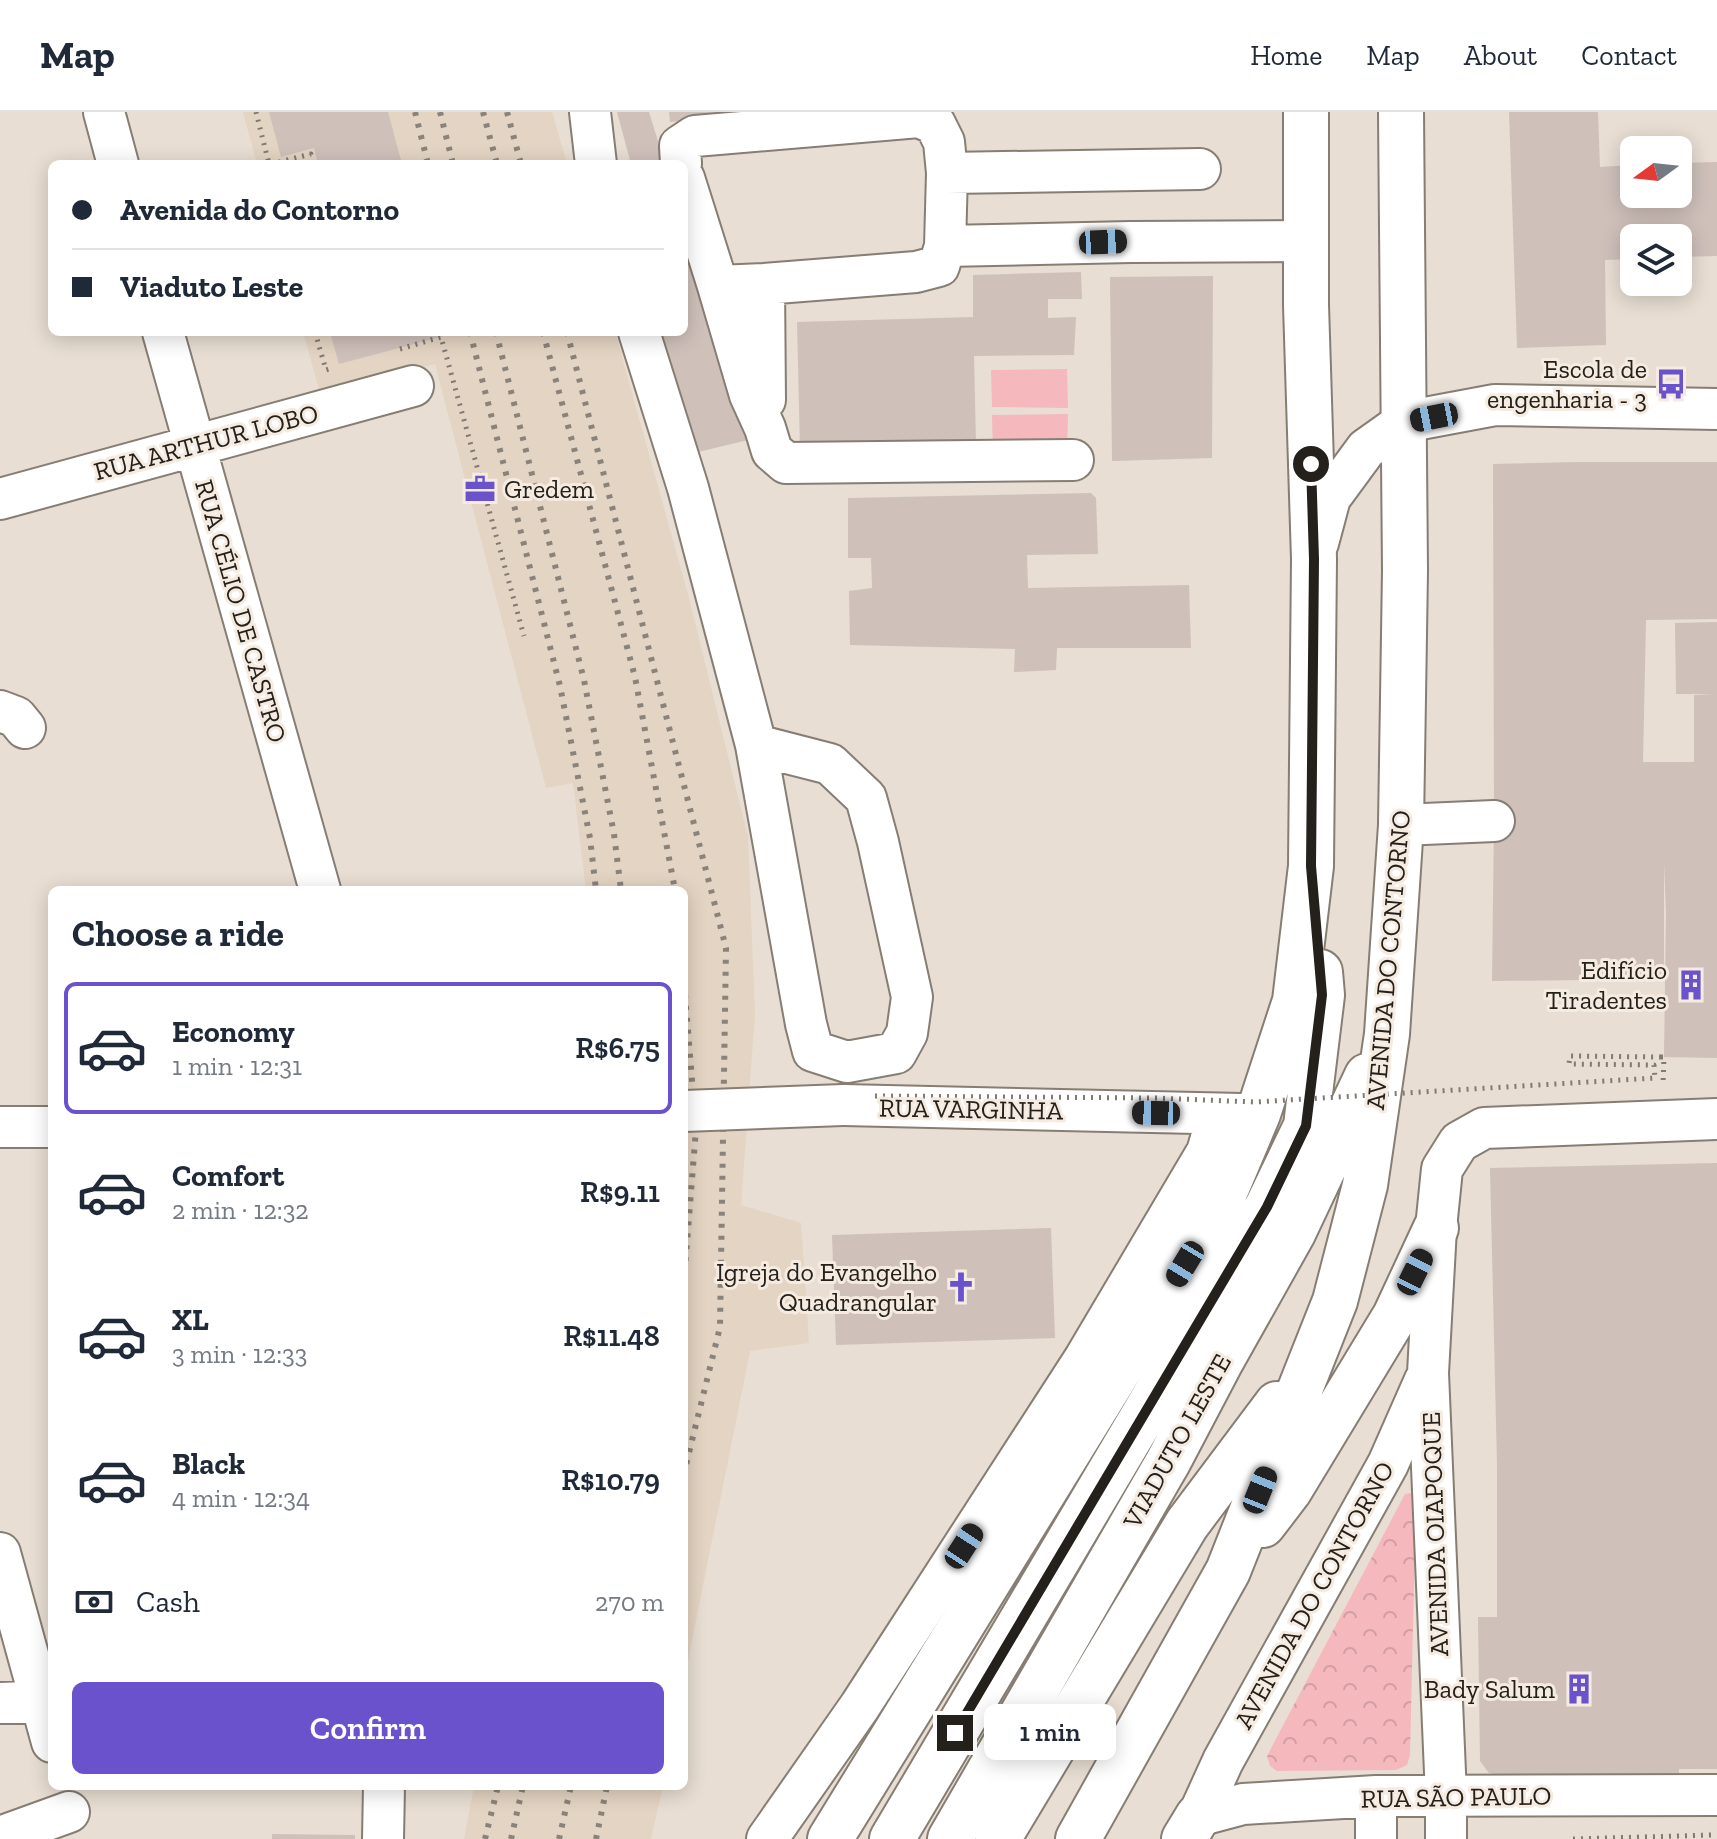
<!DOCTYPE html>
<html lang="en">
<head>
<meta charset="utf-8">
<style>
  :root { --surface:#fff; --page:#f6f6f7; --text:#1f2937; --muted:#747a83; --line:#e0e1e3; --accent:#6952cc }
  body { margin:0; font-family:"Zilla Slab",serif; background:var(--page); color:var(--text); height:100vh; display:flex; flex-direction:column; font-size:30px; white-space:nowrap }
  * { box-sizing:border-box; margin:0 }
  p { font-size:26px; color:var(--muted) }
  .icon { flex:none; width:44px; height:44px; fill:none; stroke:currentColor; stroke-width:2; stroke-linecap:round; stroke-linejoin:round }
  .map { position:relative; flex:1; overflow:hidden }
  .side { position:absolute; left:48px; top:774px; width:640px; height:904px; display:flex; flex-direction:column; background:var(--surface); border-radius:12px; box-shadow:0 4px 20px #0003 }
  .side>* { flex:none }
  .hud { position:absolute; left:48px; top:48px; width:640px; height:176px; border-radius:12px; box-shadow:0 4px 20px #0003; display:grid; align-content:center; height:176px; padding:0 24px; background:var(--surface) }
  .needle { width:52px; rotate:255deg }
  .fabs { position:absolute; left:1620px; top:24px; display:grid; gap:16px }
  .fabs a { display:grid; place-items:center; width:72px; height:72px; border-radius:12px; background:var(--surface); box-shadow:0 4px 20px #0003; font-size:40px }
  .end { position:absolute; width:36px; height:36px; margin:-18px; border:10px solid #24211c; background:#fff; box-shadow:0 0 0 4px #fff }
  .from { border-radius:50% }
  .bubble { position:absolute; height:56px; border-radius:12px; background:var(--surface); box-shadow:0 4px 20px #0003; font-size:26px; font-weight:600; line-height:56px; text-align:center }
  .car { position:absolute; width:24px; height:48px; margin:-24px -12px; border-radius:10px; box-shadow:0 0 6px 2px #0007; background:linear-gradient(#222 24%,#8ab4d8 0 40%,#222 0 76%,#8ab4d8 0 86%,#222 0) }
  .hud b { display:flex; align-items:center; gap:28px; height:76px; font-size:30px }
  .hud b+b { border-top:2px solid var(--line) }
  .hud i { width:20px; height:20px; background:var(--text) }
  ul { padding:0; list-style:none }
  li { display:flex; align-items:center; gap:24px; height:132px; margin:0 16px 12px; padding:0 8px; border:4px solid transparent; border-radius:12px }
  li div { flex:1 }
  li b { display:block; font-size:30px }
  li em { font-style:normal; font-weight:600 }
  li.current { border-color:var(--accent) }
  li>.icon { width:72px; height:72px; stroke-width:1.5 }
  h2 { padding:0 24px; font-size:36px; line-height:96px }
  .pay { display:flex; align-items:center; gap:20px; height:88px; padding:0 24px; font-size:30px }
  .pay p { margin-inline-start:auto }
  .primary-button { display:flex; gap:16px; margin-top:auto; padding:16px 24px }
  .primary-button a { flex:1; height:92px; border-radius:12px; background:var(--accent); color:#fff; font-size:32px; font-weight:600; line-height:92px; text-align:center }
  header { display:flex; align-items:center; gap:48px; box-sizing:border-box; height:112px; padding:0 40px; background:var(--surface); border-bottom:2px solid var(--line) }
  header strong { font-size:38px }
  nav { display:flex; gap:44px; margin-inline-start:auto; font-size:28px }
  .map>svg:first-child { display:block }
  .built { fill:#e4d4c3 }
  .grass { fill:#f5b8bd }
  .park { fill:url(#park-crowns) }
  .building { fill:#cfc0ba }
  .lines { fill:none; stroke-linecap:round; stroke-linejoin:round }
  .minor-casing { stroke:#867d73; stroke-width:44 }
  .major-casing { stroke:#867d73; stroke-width:48 }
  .path { stroke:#807a72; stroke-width:5; stroke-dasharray:2 6; stroke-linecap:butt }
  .minor { stroke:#fff; stroke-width:40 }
  .major { stroke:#fff; stroke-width:44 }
  .rail { stroke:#8a837b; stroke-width:6; stroke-dasharray:4 8; stroke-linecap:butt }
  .minor-bridge-casing { stroke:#867d73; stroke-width:44; stroke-linecap:butt }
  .path-bridge { stroke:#807a72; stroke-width:5; stroke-dasharray:2 6; stroke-linecap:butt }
  .minor-bridge { stroke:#fff; stroke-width:40 }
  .route { stroke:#24211c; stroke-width:10 }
  .labels { text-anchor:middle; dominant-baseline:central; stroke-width:6; stroke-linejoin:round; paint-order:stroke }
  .poi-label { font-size:26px; fill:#24211c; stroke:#f5ebe0; text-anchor:end }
  .street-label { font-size:26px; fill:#24211c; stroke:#f5ebe0 }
</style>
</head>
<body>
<header>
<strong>Map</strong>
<nav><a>Home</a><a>Map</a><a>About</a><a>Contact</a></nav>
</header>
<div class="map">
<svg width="1717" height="1727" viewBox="0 0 1717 1727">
  <defs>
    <pattern id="park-crowns" width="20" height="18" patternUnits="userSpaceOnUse" patternTransform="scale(2)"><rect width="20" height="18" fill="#f5b8bd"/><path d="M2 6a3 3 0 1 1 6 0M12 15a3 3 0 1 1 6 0" fill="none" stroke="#d29ea2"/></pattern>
  </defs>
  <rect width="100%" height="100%" fill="#e8ded3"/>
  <!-- built -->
  <path class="built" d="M243,0H552L567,52H257Z
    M303,220H615L689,486L748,725L755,902L741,1093L801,1111L809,1231L750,1239L684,1568V778H586L573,671L546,676L435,252L320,281Z
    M474,1674H663L651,1727H464Z"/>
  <!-- grass -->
  <path class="grass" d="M1067,257L1068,296L992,295L991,258Z
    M1068,302L1067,340H993L992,303Z"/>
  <!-- park -->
  <path class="park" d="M1412,1381L1416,1385L1410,1643L1407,1653L1396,1658L1277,1659L1270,1654L1267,1644L1405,1382Z"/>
  <!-- building -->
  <path class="building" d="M269,0H388L402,52H305L317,48L314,36L281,45Z
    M617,0H649L665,52H631Z
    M669,0H752V2L670,10Z
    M1509,0H1598L1600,55L1634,53V82H1678V51L1717,50V144L1678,145V126H1634V147L1605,148L1606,233L1517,236Z
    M684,119L748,328L694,341L657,220H684Z
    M1081,160L1082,187H1048V206L1076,205L1074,243L974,244L976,332L800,336L797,210L973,205V163Z
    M1213,164L1212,346L1112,349L1110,165Z
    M330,220H447L448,223L339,252Z
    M1577,350H1717V507L1646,508L1643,650H1694V583L1713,582H1676L1675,511L1717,510V946L1664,945L1666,801L1664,751V867L1492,869L1494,709L1493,352Z
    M1091,381L1096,386L1098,442L1027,443L1028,476L1189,473L1191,536H1057L1056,558L1014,560L1015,537L850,533L849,479L872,476L871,446H848V386Z
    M1717,1051V1657H1679V1665L1506,1664L1489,1661L1480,1649L1478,1505H1497V1353L1490,1056Z
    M1051,1116L1055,1226L836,1233L832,1123Z
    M272,1722L355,1723V1727H272Z"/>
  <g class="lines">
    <!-- minor casing -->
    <g class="minor-casing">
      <path id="minor" d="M104,0L118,52
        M590,0L596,52
        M681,52L680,34L695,24L919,5L935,12L944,30L947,61L945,134L939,154L916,160L764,172L718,174L684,66
        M947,61L1200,57
        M945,134L1131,130L1307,129
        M764,172L765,288
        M718,174L750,283L765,316L772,339L786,351L1073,348
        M163,220L320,778
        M639,220L688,376L756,633L806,912L813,939L847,950L896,941L907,921L912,885L878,730L866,686L830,652L756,633
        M0,387L413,274
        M1318,431L1330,386L1366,337L1404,310L1495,293L1717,297
        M0,599L16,605L25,616
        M1401,713L1494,709
        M843,993L1242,1002
        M0,1015H52
        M0,1441L52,1630
        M0,1591L52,1589
        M1376,1684V1727
        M1198,1704L1243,1692L1376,1684L1717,1683
        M1198,1704L1223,1649L1388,1352L1425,1268
        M0,1725L69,1700
        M383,1727L384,1674
        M767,1727L860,1594L1085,1246L1207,1040L1218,1003
        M1446,1727V1684L1428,1261L1436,1116L1442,1057L1459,1030L1484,1016L1717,1007"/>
    </g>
    <!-- major casing -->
    <g class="major-casing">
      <path id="major" d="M1263,1413L1289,1379L1395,1204L1436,1116
        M830,1727L1217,1099L1258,1002L1295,889L1311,754L1314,447L1306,193V0
        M892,1727L1267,1095L1306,1014L1322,883L1320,860
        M950,1727L1168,1350L1220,1251L1293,1121L1367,964
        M998,1727L1187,1412L1277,1292
        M1078,1727L1228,1459L1335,1189L1365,1073L1387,922L1401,713L1405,459L1401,0
        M1184,1727L1198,1704"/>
    </g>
    <!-- path -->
    <path class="path" d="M256,0L269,52
      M271,52L311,42L313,52
      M315,220L326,258L329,257
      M400,237L441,225L524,524
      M1661,945H1664L1663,973
      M1573,1727L1712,1723"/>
    <!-- minor -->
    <use href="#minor" class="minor"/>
    <!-- major -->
    <use href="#major" class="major"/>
    <!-- rail -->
    <path class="rail" d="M415,0L428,52
      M440,0L453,52
      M483,0L497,52
      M507,0L521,52
      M470,220L560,574L590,726L596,778
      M496,220L584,568L614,722L621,778
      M543,220L635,565L675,778
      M567,220L726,836L720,1215L684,1361
      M684,870L696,1017L684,1168
      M485,1727L498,1674
      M511,1727L523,1674
      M559,1727L571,1674
      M596,1727L607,1674"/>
    <!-- minor-bridge casing -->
    <g class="minor-bridge-casing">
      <path id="minor-bridge" d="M684,999L843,993"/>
    </g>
    <!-- path-bridge -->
    <path class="path-bridge" d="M875,984L1155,986L1255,990L1655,966L1654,953L1569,952L1570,944L1661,945"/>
    <!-- minor-bridge -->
    <use href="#minor-bridge" class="minor-bridge"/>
  </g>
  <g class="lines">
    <!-- route -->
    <path class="route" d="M955,1621L1267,1095L1306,1014L1322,883L1311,754L1314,447L1311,352"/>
  </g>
  <!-- icons -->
  <defs>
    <g id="bus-bare" transform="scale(2.4)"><path d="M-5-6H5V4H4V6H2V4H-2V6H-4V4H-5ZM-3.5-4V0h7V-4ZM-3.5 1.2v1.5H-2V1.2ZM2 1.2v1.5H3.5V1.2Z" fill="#6952cc" stroke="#f5ebe0" stroke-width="2.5" paint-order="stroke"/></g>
    <g id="office-bare" transform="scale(2.4)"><path d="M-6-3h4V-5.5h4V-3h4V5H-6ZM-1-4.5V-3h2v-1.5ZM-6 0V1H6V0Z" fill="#6952cc" stroke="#f5ebe0" stroke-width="2.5" paint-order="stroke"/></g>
    <g id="building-bare" transform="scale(2.4)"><path d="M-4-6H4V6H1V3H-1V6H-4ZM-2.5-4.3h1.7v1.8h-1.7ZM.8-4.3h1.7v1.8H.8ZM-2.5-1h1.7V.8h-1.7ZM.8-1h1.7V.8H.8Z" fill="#6952cc" stroke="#f5ebe0" stroke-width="2.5" paint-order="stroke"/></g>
    <g id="church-bare" transform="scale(2.4)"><path d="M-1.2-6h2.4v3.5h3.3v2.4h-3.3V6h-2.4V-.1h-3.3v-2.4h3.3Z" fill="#6952cc" stroke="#f5ebe0" stroke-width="2.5" paint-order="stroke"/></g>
  </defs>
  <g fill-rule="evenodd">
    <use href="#bus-bare" x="1671" y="272"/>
    <use href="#office-bare" x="480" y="377"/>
    <use href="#building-bare" x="1691" y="873"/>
    <use href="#church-bare" x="961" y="1175"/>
    <use href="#building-bare" x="1579" y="1577"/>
  </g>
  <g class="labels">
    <!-- poi labels -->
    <g class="poi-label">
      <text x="1647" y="257">Escola de<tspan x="1647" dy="30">engenharia - 3</tspan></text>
      <text x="504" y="377" text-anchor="start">Gredem</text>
      <text x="1667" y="858">Edifício<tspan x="1667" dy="30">Tiradentes</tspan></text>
      <text x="937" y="1160">Igreja do Evangelho<tspan x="937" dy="30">Quadrangular</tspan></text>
      <text x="1555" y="1577">Bady Salum</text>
    </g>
    <!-- street labels -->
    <g class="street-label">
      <text transform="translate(206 330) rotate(-15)">RUA ARTHUR LOBO</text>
      <text transform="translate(241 499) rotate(74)">RUA CÉLIO DE CASTRO</text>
      <text transform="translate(1388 848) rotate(-85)">AVENIDA DO CONTORNO</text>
      <text transform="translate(971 997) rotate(1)">RUA VARGINHA</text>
      <text transform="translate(1177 1329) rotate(-61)">VIADUTO LESTE</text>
      <text transform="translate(1435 1422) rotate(-92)">AVENIDA OIAPOQUE</text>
      <text transform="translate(1314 1483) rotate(-61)">AVENIDA DO CONTORNO</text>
      <text transform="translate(1456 1685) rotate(-1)">RUA SÃO PAULO</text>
    </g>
  </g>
</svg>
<div class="fabs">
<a><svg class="needle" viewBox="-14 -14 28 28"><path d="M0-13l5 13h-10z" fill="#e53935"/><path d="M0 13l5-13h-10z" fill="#747a83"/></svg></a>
<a><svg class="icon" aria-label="layers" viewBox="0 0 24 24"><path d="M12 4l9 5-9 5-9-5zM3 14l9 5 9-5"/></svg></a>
</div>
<i class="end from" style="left:1311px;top:352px"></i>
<i class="end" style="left:955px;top:1621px"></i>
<div class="bubble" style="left:984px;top:1592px;width:132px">1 min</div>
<i class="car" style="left:1103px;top:130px;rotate:88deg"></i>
<i class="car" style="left:1434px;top:305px;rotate:259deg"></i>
<i class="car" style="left:1156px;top:1001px;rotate:271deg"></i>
<i class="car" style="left:1185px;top:1152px;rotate:211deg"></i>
<i class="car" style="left:1415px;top:1160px;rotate:26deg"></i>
<i class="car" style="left:1260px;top:1378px;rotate:22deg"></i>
<i class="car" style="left:964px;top:1434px;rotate:33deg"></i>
<div class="hud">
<b><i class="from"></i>Avenida do Contorno</b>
<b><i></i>Viaduto Leste</b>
</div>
<section class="side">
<h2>Choose a ride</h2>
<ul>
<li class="current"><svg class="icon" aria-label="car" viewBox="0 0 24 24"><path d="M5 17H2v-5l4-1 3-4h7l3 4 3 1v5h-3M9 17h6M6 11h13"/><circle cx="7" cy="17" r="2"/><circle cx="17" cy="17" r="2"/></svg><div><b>Economy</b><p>1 min · 12:31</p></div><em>R$6.75</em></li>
<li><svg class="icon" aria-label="car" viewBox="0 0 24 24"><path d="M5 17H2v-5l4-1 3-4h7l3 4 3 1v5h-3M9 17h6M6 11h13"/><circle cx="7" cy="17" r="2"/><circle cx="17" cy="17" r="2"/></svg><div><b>Comfort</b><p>2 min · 12:32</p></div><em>R$9.11</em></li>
<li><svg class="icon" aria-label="car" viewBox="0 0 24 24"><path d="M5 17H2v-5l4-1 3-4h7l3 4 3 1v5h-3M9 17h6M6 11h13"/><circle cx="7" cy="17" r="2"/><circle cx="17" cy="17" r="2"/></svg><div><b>XL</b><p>3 min · 12:33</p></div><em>R$11.48</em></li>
<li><svg class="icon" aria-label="car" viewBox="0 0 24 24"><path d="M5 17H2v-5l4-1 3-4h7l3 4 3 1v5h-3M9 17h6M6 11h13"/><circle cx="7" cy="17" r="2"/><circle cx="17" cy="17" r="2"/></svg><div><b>Black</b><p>4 min · 12:34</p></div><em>R$10.79</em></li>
</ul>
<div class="pay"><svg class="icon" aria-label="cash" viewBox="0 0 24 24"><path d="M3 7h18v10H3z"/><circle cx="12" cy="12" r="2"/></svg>Cash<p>270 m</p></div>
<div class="primary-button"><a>Confirm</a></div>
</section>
</div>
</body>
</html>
